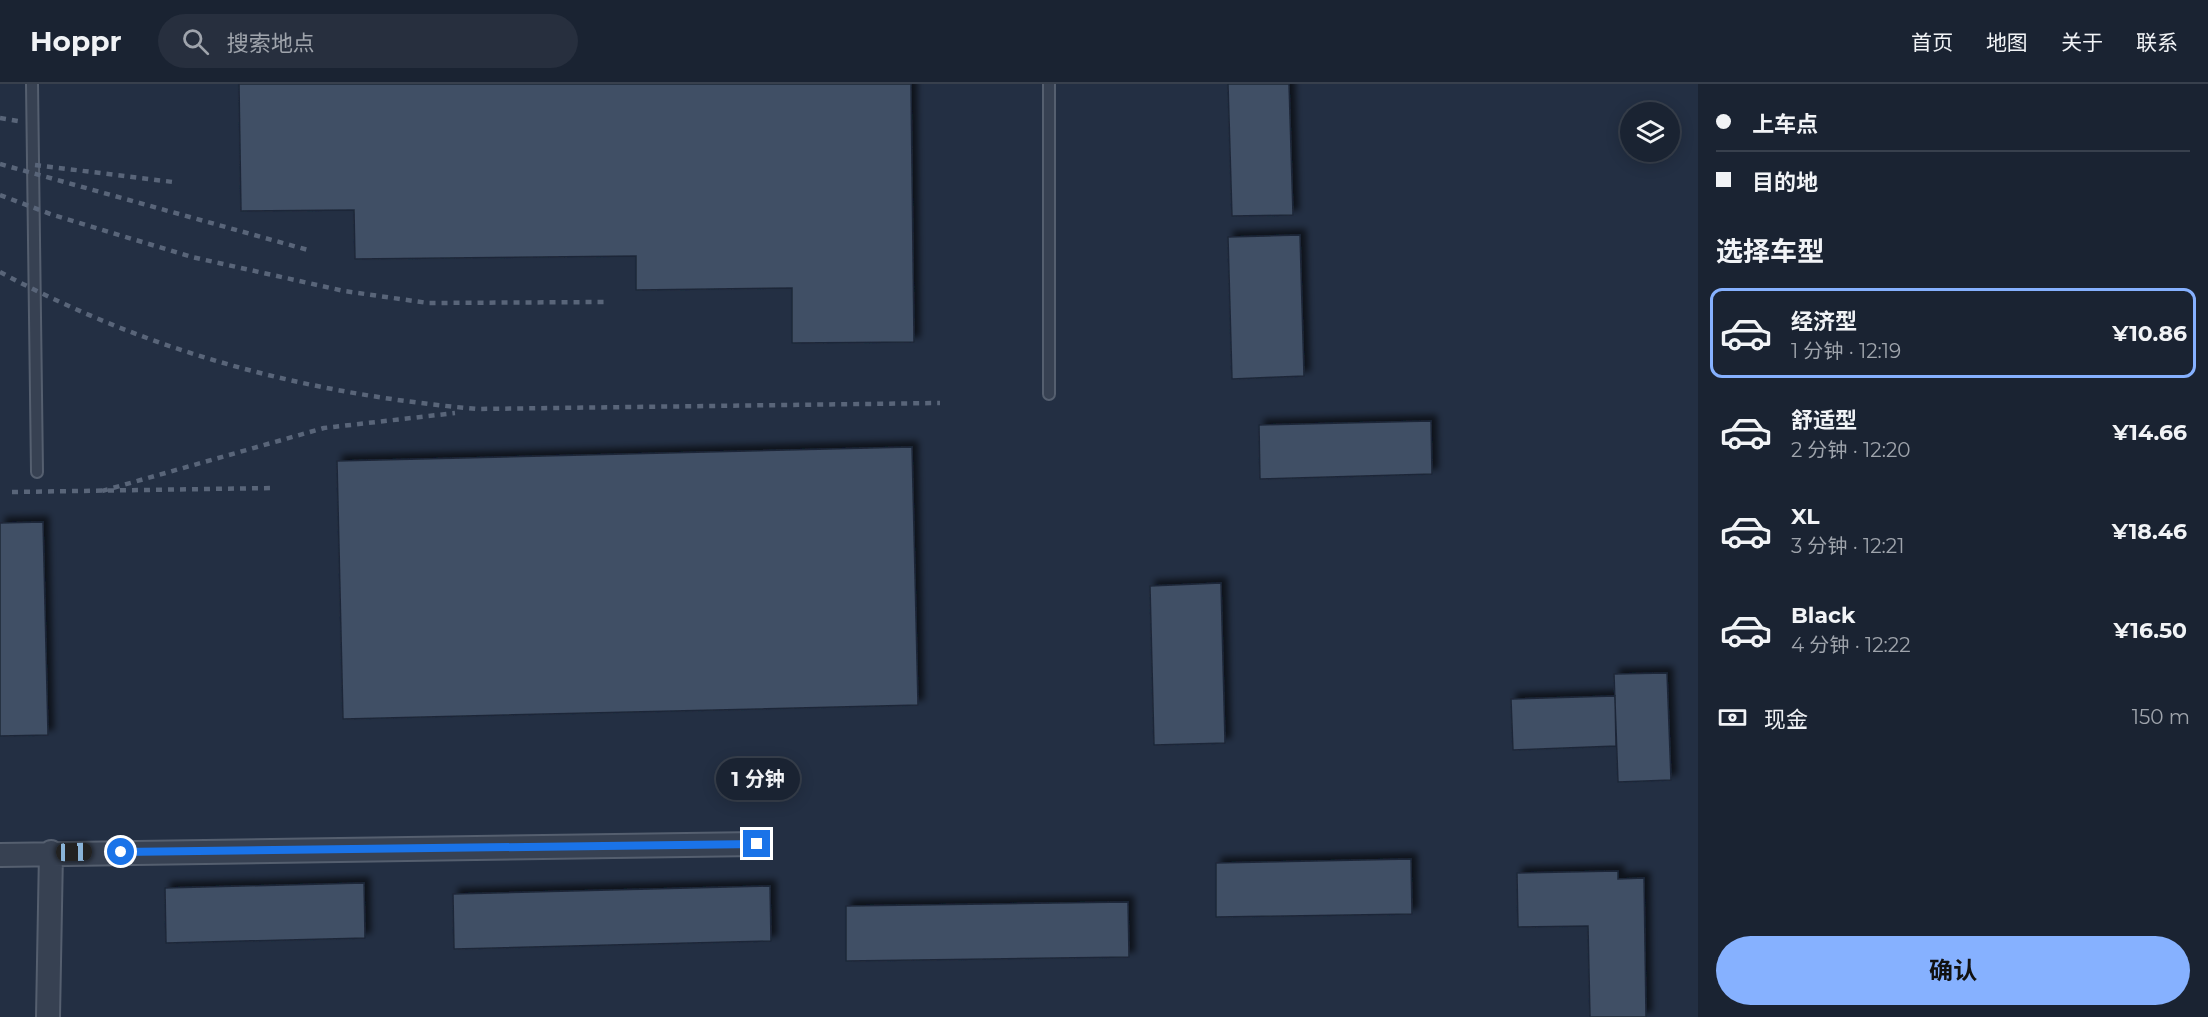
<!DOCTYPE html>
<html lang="zh">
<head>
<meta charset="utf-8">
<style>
  :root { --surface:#1a2332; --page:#272f3e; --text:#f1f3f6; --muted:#9fa4ac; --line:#38404d; --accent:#86b1ff }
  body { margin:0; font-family:Montserrat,"Noto Sans SC",sans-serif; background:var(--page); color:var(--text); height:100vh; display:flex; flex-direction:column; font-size:22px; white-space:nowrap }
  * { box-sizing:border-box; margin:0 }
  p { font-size:20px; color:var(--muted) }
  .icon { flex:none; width:33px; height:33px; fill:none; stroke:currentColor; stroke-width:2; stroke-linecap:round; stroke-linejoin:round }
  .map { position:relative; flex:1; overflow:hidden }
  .side { display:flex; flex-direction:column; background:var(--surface); width:510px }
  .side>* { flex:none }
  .top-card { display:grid; align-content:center; height:132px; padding:0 18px; background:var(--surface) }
  .controls { position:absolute; left:1620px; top:18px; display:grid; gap:12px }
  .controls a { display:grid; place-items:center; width:60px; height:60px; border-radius:50%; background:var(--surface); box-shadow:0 3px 15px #0003,0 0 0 2px var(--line); font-size:30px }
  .end { position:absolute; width:27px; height:27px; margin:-14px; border:8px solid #1a73e8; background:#fff; box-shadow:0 0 0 3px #fff }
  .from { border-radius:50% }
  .bubble { position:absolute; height:42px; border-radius:21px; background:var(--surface); box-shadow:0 3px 15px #0003,0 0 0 2px var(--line); font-size:20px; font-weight:700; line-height:42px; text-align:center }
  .car { position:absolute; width:18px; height:36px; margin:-18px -9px; border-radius:8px; box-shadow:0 0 4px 2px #0007; background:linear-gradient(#222 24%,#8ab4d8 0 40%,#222 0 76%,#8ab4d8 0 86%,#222 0) }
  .top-card b { display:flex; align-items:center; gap:21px; height:57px; font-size:22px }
  .top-card b+b { border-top:2px solid var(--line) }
  .top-card i { width:15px; height:15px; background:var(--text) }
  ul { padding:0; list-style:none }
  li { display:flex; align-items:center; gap:18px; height:90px; margin:0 12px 9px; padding:0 6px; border:3px solid transparent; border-radius:12px }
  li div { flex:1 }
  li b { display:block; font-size:22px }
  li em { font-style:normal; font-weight:700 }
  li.active { border-color:var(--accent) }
  li>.icon { width:54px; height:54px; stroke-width:1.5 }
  h2 { padding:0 18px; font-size:27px; line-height:72px }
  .pay { display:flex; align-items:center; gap:15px; height:66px; padding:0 18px; font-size:22px }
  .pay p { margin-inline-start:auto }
  .cta { display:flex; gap:12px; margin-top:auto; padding:12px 18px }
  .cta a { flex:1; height:69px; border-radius:36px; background:var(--accent); color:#111; font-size:24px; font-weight:700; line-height:69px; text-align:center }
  header { display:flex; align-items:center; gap:36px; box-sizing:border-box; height:84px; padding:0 30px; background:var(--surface); border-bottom:2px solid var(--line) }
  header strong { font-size:28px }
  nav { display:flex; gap:33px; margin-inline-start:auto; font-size:21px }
  .search { width:420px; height:54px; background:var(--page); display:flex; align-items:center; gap:15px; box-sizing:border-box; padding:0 21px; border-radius:33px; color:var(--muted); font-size:22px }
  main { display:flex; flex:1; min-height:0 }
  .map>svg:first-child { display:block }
  .building { fill:#414f65; stroke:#1e2839; stroke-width:1.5; filter:url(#shadow) }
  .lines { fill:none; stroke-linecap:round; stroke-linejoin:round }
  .service-casing { stroke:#555f6f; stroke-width:14 }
  .minor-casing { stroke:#555f6f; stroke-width:26 }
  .service { stroke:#374152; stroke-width:10 }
  .minor { stroke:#374152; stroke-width:22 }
  .rail { stroke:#596579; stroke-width:4.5; stroke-dasharray:6 6; stroke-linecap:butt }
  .route { stroke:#1a73e8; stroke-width:8 }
</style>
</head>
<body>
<header>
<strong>Hoppr</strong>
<div class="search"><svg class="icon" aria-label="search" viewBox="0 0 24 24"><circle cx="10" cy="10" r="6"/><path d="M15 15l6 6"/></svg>搜索地点</div>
<nav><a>首页</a><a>地图</a><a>关于</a><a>联系</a></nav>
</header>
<main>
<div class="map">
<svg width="1698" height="933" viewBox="0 0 1698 933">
  <defs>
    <filter id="shadow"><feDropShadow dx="5.5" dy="-5.5" stdDeviation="3" flood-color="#0009"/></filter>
  </defs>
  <rect width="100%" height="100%" fill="#232f43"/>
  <!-- building -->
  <path class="building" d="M239,0H911L914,258L792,259V204L636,206V172L355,175L354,126L241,127Z
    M1228,0H1289L1293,131L1232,132Z
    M1300,151L1304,292L1232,295L1228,153Z
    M1431,337L1432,390L1260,395L1259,341Z
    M912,363L918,621L343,635L337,377Z
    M43,438L48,651L0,652V439Z
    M1221,499L1225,659L1154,661L1150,502Z
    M1667,589L1671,696L1618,698L1614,590Z
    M1615,612L1616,662L1513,666L1511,615Z
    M1411,775L1412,830L1216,833V779Z
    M1618,787V795L1644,794L1646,933H1590L1588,842L1518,843L1517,789Z
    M364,799L365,854L166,859L165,804Z
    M770,802L771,857L454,865L453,810Z
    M1128,818L1129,873L846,877V822Z"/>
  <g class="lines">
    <!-- service casing -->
    <g class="service-casing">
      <path id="service" d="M32,0L37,388
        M1049,0V310"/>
    </g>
    <!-- minor casing -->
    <g class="minor-casing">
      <path id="minor" d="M0,771L757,760
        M48,933L51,768"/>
    </g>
    <!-- service -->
    <use href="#service" class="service"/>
    <!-- minor -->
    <use href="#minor" class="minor"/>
    <!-- rail -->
    <path class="rail" d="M0,34L18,37
      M0,80L308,166
      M35,81L173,98
      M0,111L53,131L192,173L344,207L428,219L606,218
      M0,188C151,269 307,310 477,325L940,319
      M102,407L324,344L455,329
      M12,408L273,404"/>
  </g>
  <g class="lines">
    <!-- route -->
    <path class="route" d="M121,768L757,760"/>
  </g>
</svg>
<div class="controls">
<a><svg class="icon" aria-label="layers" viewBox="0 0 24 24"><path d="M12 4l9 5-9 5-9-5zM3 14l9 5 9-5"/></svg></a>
</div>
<i class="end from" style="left:121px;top:768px"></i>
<i class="end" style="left:757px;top:760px"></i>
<div class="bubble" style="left:716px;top:674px;width:84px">1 分钟</div>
<i class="car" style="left:74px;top:768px;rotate:89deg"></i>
</div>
<section class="side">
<div class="top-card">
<b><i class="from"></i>上车点</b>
<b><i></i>目的地</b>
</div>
<h2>选择车型</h2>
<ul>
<li class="active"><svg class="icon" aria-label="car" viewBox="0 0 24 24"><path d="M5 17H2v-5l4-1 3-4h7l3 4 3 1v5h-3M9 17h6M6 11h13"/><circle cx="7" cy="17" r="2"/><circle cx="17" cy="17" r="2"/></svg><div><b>经济型</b><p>1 分钟 · 12:19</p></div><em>¥10.86</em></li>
<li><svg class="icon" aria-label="car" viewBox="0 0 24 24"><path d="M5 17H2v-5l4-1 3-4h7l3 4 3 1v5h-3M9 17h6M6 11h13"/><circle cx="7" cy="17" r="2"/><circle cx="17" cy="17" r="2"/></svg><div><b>舒适型</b><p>2 分钟 · 12:20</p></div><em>¥14.66</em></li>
<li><svg class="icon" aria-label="car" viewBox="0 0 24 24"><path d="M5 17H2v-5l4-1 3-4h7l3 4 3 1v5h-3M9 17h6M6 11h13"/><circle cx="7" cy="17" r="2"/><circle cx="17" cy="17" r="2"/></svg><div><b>XL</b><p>3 分钟 · 12:21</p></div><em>¥18.46</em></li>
<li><svg class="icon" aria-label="car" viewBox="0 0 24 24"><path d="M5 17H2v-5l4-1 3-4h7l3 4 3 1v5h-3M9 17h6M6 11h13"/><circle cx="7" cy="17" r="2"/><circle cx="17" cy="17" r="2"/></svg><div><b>Black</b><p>4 分钟 · 12:22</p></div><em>¥16.50</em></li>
</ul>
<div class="pay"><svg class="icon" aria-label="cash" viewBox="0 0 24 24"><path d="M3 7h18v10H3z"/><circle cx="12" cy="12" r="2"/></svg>现金<p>150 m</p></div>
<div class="cta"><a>确认</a></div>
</section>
</main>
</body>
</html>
